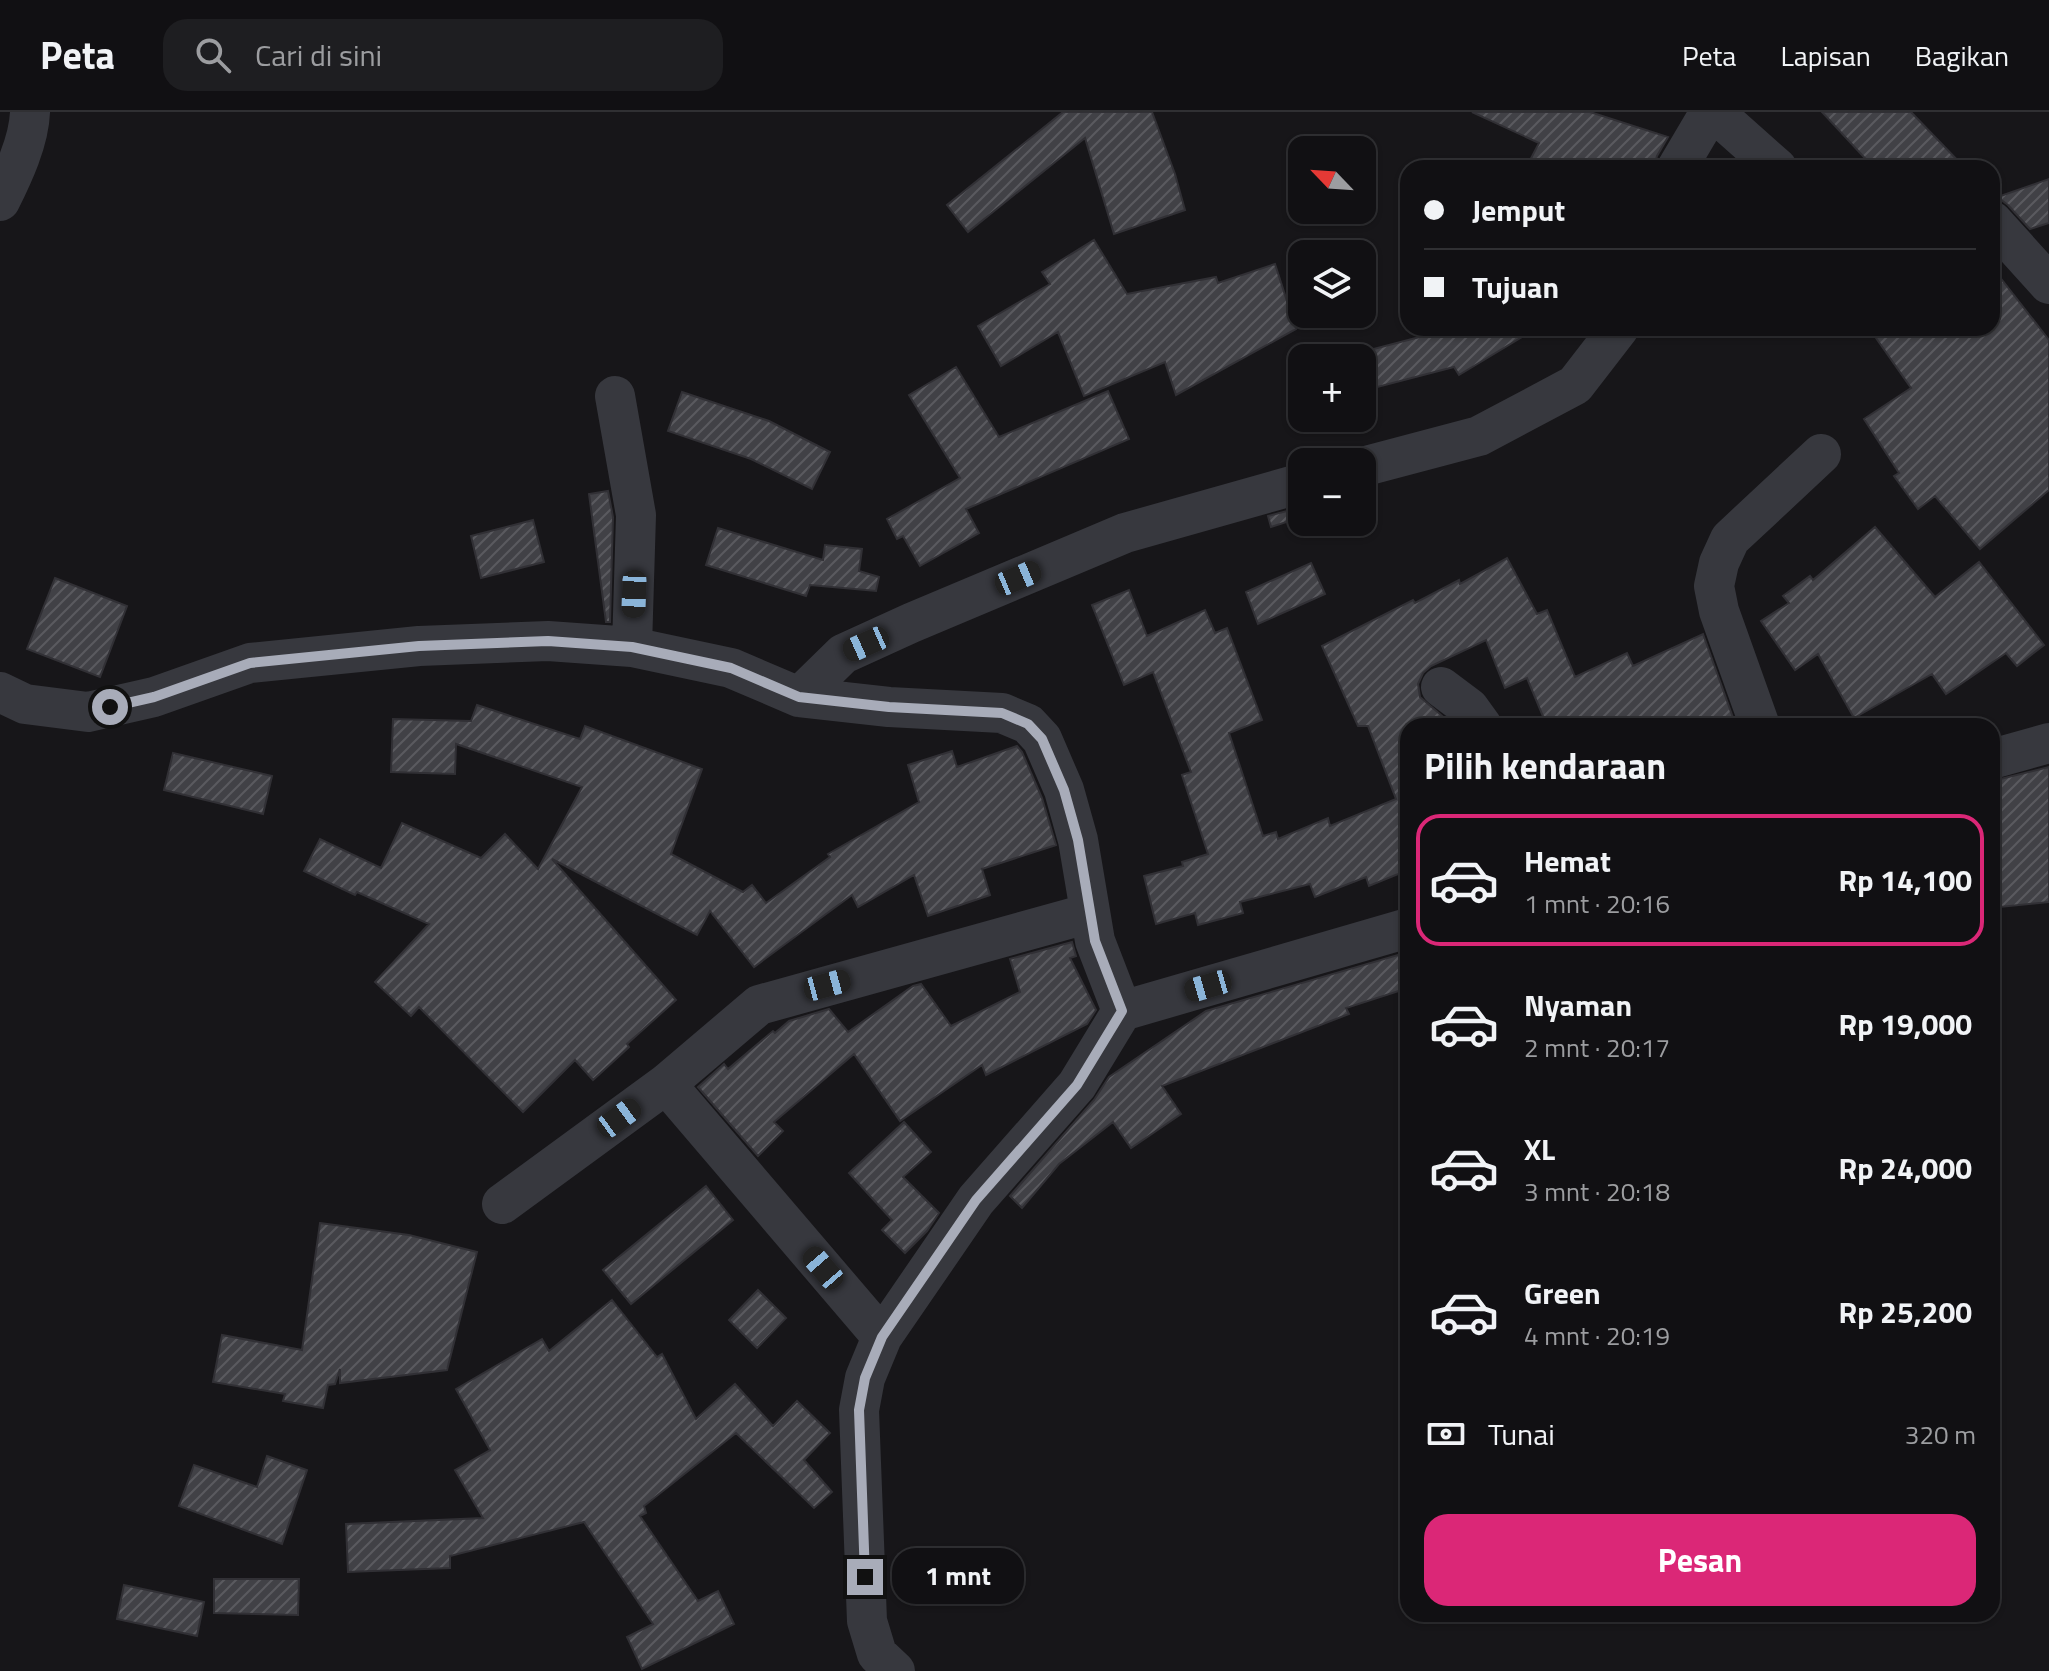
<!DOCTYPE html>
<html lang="id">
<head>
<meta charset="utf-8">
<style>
  :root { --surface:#111013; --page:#1e1e21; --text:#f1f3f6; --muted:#9c9da0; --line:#303033; --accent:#db2777 }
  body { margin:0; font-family:"Titillium Web",sans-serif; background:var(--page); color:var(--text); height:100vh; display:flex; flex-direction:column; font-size:30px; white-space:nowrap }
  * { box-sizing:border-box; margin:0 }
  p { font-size:26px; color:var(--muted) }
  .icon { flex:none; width:44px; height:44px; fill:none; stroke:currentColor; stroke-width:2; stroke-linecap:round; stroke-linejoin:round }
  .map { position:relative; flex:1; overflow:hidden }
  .panel { position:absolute; left:1400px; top:606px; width:600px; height:904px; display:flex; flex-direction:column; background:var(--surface); border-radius:24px; box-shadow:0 2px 6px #0004,0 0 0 2px var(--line) }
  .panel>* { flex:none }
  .hud { position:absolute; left:1400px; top:48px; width:600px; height:176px; border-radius:24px; box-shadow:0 2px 6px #0004,0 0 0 2px var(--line); display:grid; align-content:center; height:176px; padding:0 24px; background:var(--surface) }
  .needle { width:52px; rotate:295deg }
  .tools { position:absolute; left:1288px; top:24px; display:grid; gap:16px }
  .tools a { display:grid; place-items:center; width:88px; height:88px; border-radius:16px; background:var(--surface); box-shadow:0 2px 6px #0004,0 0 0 2px var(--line); font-size:40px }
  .end { position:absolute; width:36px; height:36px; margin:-18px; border:10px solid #a8acb9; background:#111; box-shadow:0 0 0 4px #111 }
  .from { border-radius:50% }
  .bubble { position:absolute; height:56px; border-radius:24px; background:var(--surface); box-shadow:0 2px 6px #0004,0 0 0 2px var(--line); font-size:26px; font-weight:700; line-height:56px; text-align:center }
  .car { position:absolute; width:24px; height:48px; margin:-24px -12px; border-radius:10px; box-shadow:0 0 6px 2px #0007; background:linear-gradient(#222 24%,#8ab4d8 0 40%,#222 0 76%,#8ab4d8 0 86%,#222 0) }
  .hud b { display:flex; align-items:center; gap:28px; height:76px; font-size:30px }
  .hud b+b { border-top:2px solid var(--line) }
  .hud i { width:20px; height:20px; background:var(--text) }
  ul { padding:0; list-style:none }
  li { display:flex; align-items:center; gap:24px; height:132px; margin:0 16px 12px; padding:0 8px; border:4px solid transparent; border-radius:24px }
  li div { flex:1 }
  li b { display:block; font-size:30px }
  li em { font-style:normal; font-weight:700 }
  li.current { border-color:var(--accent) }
  li>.icon { width:72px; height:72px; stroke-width:1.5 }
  h2 { padding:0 24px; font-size:36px; line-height:96px }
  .pay { display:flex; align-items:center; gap:20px; height:88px; padding:0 24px; font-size:30px }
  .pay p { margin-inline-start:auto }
  .cta { display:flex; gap:16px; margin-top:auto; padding:16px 24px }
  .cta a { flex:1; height:92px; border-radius:24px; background:var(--accent); color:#fff; font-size:32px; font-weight:700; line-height:92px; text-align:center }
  header { display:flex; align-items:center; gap:48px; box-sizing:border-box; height:112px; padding:0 40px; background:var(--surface); border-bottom:2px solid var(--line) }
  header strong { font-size:38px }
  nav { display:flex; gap:44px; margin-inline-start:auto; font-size:28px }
  .search { width:560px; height:72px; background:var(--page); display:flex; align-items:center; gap:20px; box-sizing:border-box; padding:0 28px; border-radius:24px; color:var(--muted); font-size:30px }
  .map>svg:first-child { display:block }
  .building { fill:url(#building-hatch); stroke:#313035; stroke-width:2 }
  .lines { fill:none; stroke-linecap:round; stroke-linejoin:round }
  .street { stroke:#37383e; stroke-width:40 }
  .route { stroke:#a8acb9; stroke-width:10 }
</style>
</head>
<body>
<header>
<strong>Peta</strong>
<div class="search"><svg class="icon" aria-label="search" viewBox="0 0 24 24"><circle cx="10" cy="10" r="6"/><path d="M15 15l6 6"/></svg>Cari di sini</div>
<nav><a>Peta</a><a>Lapisan</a><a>Bagikan</a></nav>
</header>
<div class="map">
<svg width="2049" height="1559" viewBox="0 0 2049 1559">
  <defs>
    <pattern id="building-hatch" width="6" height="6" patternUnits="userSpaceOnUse" patternTransform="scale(2)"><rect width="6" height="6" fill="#414146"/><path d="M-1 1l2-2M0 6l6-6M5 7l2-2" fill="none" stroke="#5a5a5f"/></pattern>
  </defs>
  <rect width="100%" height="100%" fill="#171619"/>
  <!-- building -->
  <path class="building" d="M1063,0H1152L1175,62L1185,98L1114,122L1085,26L968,120L947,93Z
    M1472,0H1590L1668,25L1657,44L1654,56H1526L1539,31Z
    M1822,0H1911L1965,56H1874Z
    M2049,67V111L2030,117L2008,93L2000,87H1992Z
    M1094,128L1127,182L1216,165L1218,171L1275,152L1296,217L1176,283L1165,250L1084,284L1058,220L1001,254L978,214L1050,172L1042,160Z
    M1992,155L2049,228V378L1980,437L1935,384L1918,397L1894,364L1899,361L1864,307L1911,276L1869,216H1992Z
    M1454,216H1537L1459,263L1454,255L1362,279V240Z
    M956,255L999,325L1108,279L1129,327L966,397L979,421L920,454L903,424L897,427L887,407L960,366L909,283Z
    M682,280L769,309L830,340L812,377L751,347L668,319Z
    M608,379L613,405L610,510H606L589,382Z
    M1302,395V405L1271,415L1268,404Z
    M533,408L544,450L481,466L471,424Z
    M1875,415L1935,485L1979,450L2044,533L2017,554L2006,541L1946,582L1932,562L1854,606L1818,542L1795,558L1761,509L1789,491L1783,484L1810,464L1813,468Z
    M718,416L823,448L825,433L862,437L859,459L879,465L876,479L810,473L806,484L706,453Z
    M1507,446L1537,502L1547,498L1575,565L1627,541L1633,554L1703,522L1736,614H1547L1527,566L1505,576L1486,528L1431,554L1423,561L1418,572L1420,585L1448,609L1450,614H1408V758L1369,774L1366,765L1315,785L1310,772L1240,790L1243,801L1198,813L1195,801L1156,812L1144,764L1183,754L1182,750L1208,742L1182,663L1191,660L1153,560L1124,573L1092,493L1129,478L1147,524L1205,498L1215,521L1227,516L1262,608L1229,621L1263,724L1276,720L1278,727L1328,706L1330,714L1396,687L1368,614H1358L1322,534L1413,488L1415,491L1459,468L1460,472Z
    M1311,451L1325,482L1258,512L1246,480Z
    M55,466L127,494L100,565L27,537Z
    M477,593L580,627L585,614L702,657L671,742L743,780L752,773L766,791L830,745L828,742L919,690L908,653L952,639L957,655L1017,634L1022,640L1042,686L1056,733L982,757L990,783L928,804L914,763L858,795L852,783L754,855L710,799L697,823L552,747L676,888L627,932L629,935L593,968L575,948L523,1000L419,895L411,904L375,870L429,812L357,780L355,783L304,759L320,727L381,756L402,711L481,746L505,722L538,757L582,675L456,632L455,662L391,660L393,607L471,609Z
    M173,641L272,664L263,702L164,678Z
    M2049,655V790L2000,795L1999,782H1992V669Z
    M1072,830L1076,844L1070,846L1096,898L1087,912L986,963L982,953L900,1009L854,942L774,1010L783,1019L758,1044L698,975L724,952L728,957L773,919L775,921L789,909L829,897L848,920L913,874L921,872L951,914L1020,880L1010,847Z
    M1408,840V876L1346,896L1349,902L1162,974L1181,1002L1131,1036L1113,1010L1059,1052L1022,1096L1010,1084L1094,988L1109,965L1206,899Z
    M904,1010L931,1040L903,1065L939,1101L927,1119L905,1141L882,1118L892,1108L849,1061Z
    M706,1074L733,1108L631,1192L603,1158Z
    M320,1111L409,1123L477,1140L447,1258L340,1271V1257L335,1272L328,1273L323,1296L283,1289L285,1282L213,1270L222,1223L302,1238Z
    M758,1178L786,1206L757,1236L729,1208Z
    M612,1188L657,1245L662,1242L696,1307L735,1272L773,1314L797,1289L830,1321L804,1348L832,1380L814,1396L736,1321L644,1394L646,1401L640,1404L698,1489L718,1479L734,1512L642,1557L627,1525L653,1512L584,1410L450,1444V1456L348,1460L346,1412L483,1406L455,1358L490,1338L456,1277L542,1227L549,1239Z
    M267,1344L307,1358L282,1432L179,1394L194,1353L257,1375Z
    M214,1467H299L298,1503L214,1501Z
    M124,1473L204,1490L197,1524L117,1507Z"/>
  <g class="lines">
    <!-- street -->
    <path class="street" d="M1714,0L1777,56
      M1677,56L1710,0
      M0,89C13,63 29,29 30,0
      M1992,109L2049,172
      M615,284L636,403L632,535
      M1362,355L1479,324L1575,273L1619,216
      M1441,575L1469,596L1482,614
      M0,580L25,592L88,600L154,585L250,551L419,534L548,529L632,535L731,556L799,585L889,595L1002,601L1028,612L1042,627L1064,678L1078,728L1095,829L1122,899
      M799,585L843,542L911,511L1125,421L1302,371
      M1760,614L1719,499L1714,474L1719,451L1730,427L1821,342
      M1992,647L2049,631
      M666,972L882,1225
      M502,1092L666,972L759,893L1090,801
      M895,1559L877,1542L867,1509L859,1298L865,1266L882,1225L976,1088L1077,973L1122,899L1408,816"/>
  </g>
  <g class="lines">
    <!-- route -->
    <path class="route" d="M110,595L154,585L250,551L419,534L548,529L632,535L731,556L799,585L889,595L1002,601L1028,612L1042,627L1064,678L1078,728L1095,829L1122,899L1077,973L976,1088L882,1225L865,1266L859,1298L865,1465"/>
  </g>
</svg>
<div class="tools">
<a><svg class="needle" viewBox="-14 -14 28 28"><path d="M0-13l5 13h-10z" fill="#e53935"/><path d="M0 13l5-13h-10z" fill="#9c9da0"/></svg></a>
<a><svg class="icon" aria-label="layers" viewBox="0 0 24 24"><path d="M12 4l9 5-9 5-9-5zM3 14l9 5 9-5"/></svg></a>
<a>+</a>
<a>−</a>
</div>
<i class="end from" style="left:110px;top:595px"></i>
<i class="end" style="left:865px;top:1465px"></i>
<div class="bubble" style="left:892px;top:1436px;width:132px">1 mnt</div>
<i class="car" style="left:1018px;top:466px;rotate:67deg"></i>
<i class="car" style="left:634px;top:482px;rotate:182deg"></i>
<i class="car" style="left:866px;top:532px;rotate:246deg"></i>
<i class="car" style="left:827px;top:873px;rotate:75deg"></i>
<i class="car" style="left:1208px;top:874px;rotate:254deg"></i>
<i class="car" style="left:619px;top:1006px;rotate:54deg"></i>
<i class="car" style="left:823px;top:1156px;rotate:319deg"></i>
<div class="hud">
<b><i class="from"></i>Jemput</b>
<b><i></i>Tujuan</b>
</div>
<section class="panel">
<h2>Pilih kendaraan</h2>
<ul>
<li class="current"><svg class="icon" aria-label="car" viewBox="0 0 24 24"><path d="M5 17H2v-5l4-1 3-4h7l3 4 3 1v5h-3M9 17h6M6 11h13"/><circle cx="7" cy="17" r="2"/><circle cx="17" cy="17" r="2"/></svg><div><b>Hemat</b><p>1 mnt · 20:16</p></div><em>Rp 14,100</em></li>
<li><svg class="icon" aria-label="car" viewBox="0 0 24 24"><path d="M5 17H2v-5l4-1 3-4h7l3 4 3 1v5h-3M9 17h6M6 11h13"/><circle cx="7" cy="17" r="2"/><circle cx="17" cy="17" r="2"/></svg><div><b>Nyaman</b><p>2 mnt · 20:17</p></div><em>Rp 19,000</em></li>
<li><svg class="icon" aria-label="car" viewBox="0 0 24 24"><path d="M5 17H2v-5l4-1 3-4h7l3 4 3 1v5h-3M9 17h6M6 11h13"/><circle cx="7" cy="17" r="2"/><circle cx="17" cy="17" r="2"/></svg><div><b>XL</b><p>3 mnt · 20:18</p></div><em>Rp 24,000</em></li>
<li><svg class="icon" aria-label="car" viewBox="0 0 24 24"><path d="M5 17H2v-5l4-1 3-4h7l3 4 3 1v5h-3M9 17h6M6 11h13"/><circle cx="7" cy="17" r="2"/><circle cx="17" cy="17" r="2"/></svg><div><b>Green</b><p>4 mnt · 20:19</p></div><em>Rp 25,200</em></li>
</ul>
<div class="pay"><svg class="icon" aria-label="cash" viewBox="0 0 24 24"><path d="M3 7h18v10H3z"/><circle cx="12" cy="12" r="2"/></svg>Tunai<p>320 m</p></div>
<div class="cta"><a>Pesan</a></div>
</section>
</div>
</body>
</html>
